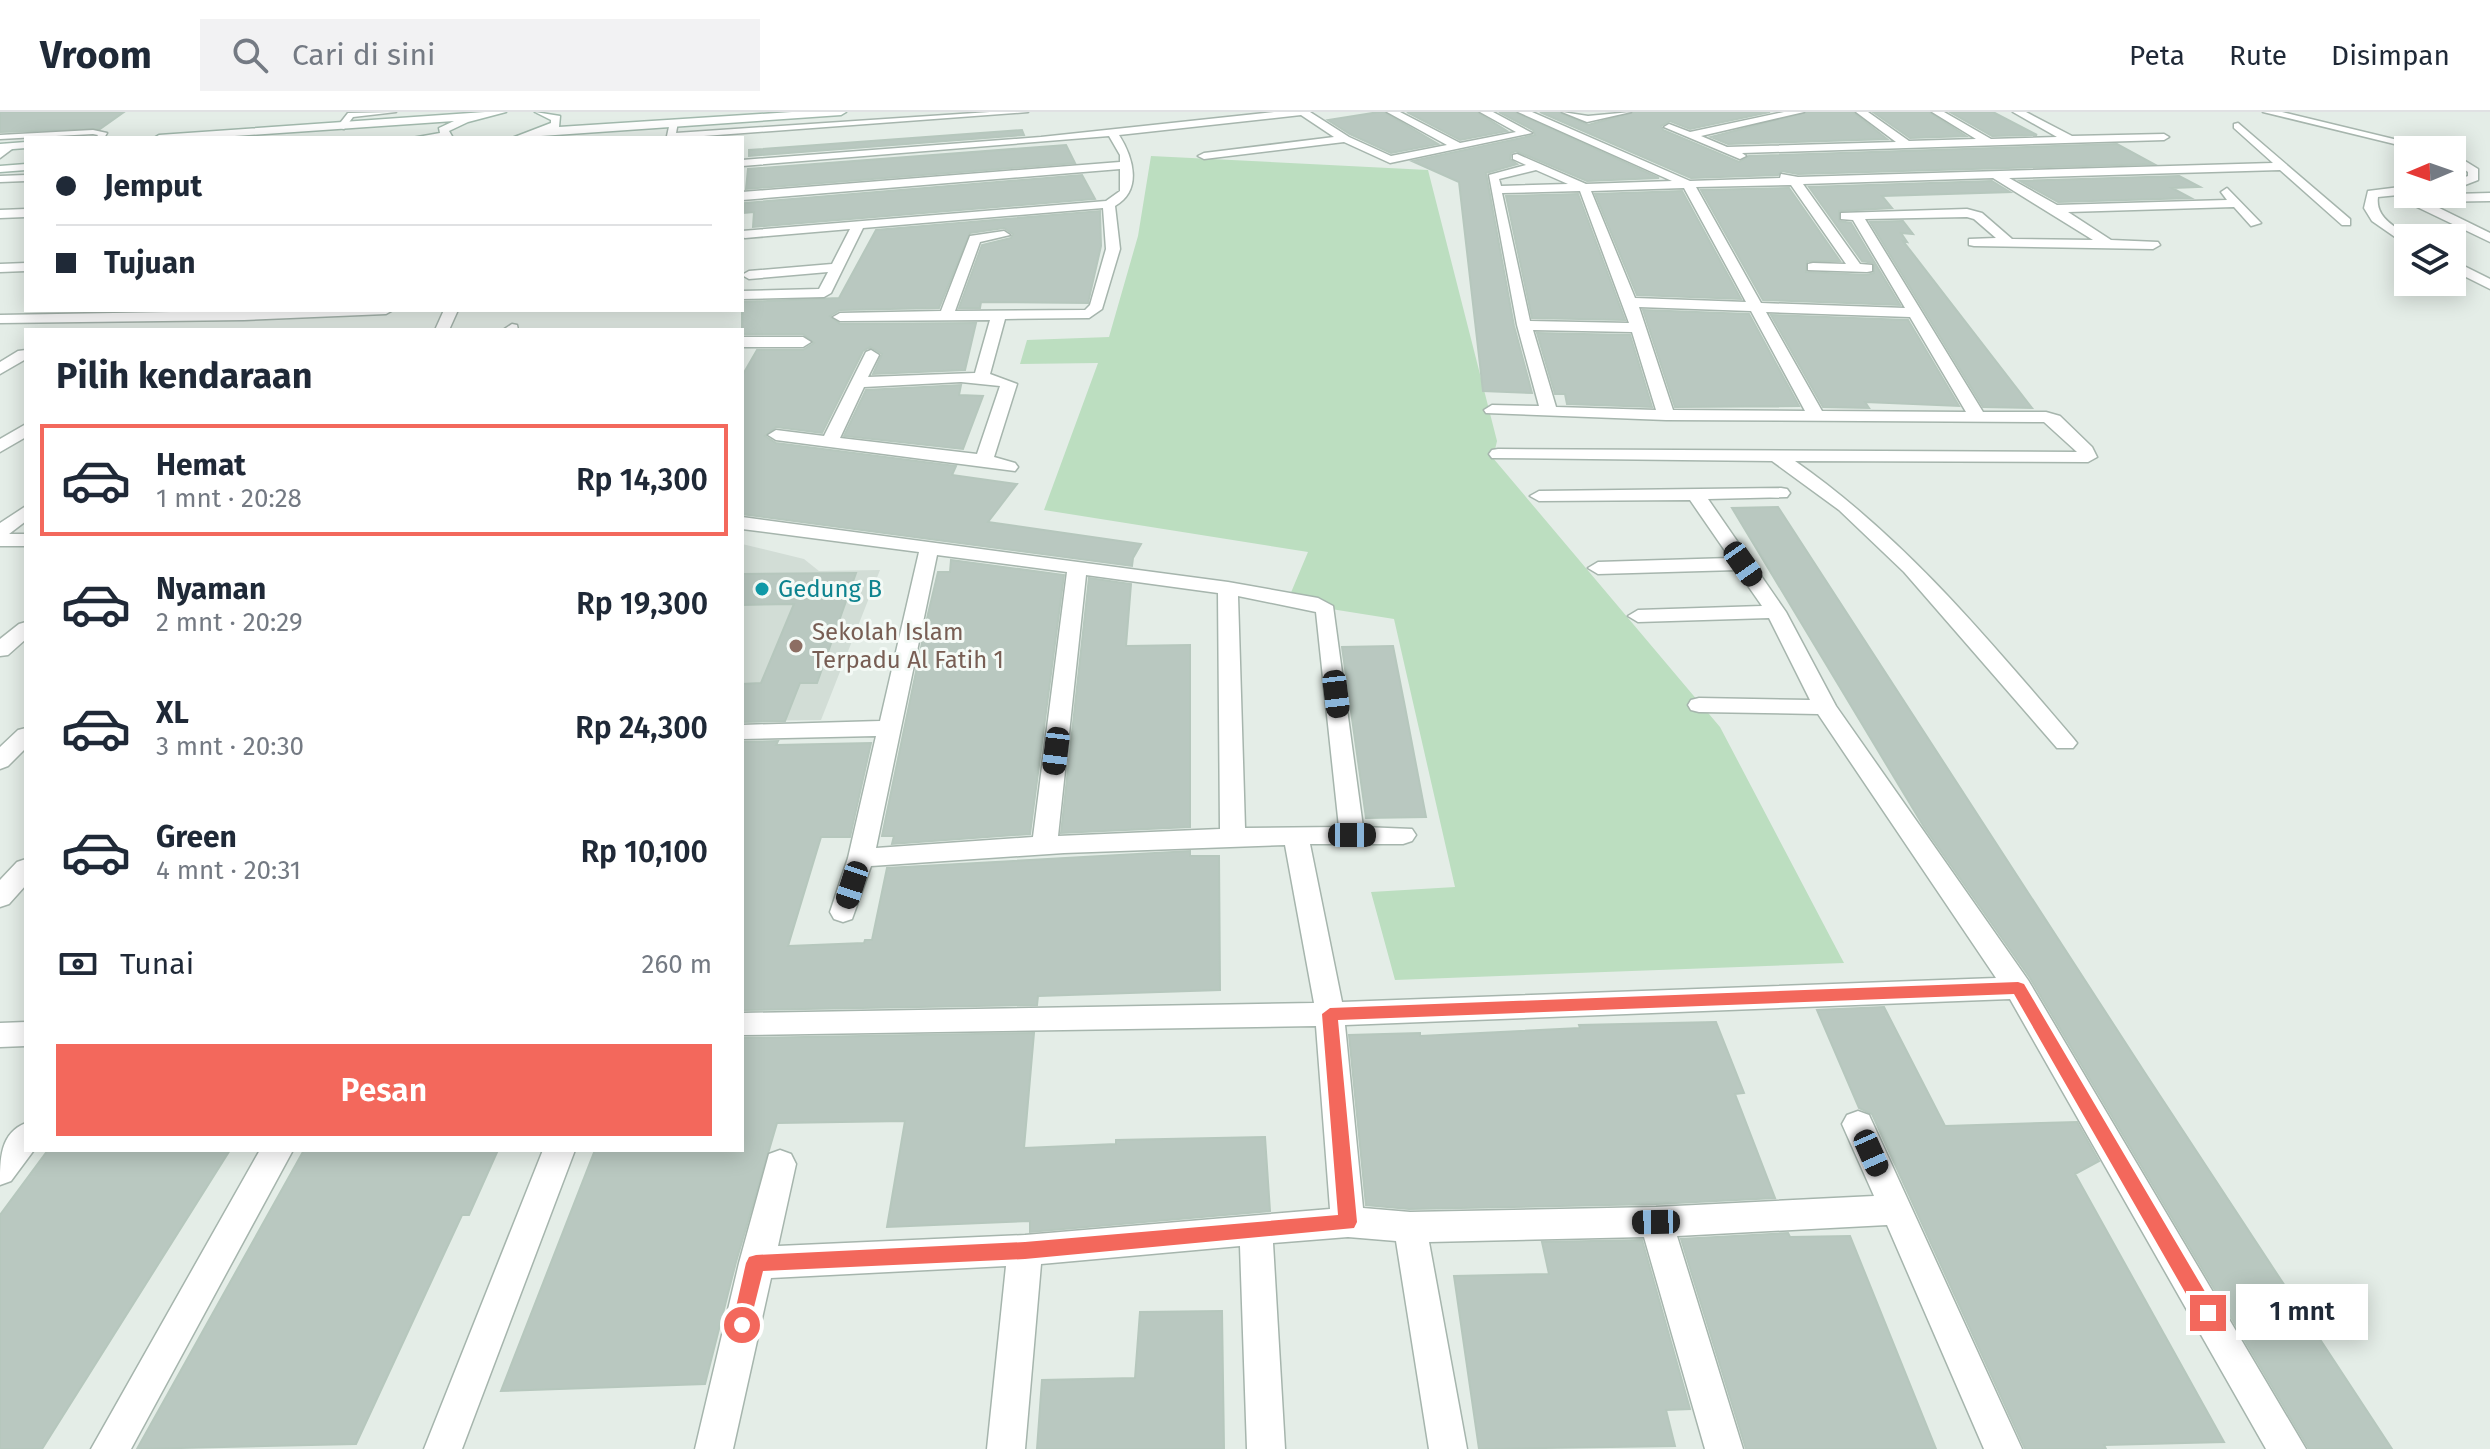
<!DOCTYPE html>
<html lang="id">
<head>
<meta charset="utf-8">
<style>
  :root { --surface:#fff; --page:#f2f2f3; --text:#1f2937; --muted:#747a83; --line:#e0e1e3; --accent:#f3685c }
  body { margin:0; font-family:"Fira Sans",sans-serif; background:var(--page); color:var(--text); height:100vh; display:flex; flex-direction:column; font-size:30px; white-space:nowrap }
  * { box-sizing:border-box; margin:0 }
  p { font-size:26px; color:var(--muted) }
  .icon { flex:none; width:44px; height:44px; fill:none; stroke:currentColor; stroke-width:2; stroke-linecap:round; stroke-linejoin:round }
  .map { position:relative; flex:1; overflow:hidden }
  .drawer { position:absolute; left:24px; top:216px; width:720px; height:824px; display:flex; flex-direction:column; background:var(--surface); border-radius:0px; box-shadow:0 4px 20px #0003 }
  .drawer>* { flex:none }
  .hud { position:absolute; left:24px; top:24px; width:720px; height:176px; border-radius:0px; box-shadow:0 4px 20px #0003; display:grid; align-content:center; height:176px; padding:0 32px; background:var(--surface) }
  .needle { width:52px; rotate:268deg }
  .controls { position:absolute; left:2394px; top:24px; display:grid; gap:16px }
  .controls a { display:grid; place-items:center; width:72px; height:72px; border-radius:0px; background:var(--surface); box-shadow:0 4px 20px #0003; font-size:40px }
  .end { position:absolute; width:36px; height:36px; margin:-18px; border:10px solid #f3685c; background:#fff; box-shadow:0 0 0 4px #fff }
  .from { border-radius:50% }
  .bubble { position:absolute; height:56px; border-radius:0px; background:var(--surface); box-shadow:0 4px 20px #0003; font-size:26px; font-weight:600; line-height:56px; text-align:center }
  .car { position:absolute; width:24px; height:48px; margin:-24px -12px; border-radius:10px; box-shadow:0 0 6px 2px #0007; background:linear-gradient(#222 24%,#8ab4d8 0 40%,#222 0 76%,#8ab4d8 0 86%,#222 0) }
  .hud b { display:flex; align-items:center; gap:28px; height:76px; font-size:30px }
  .hud b+b { border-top:2px solid var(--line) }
  .hud i { width:20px; height:20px; background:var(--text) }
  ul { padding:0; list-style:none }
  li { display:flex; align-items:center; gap:24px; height:112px; margin:0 16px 12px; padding:0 16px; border:4px solid transparent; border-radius:0px }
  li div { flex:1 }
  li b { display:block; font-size:30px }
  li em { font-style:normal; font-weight:600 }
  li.on { border-color:var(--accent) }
  li>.icon { width:72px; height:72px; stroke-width:1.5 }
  h2 { padding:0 32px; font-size:36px; line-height:96px }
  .pay { display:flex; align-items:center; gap:20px; height:88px; padding:0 32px; font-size:30px }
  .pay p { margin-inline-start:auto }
  .action { display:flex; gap:16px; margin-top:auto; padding:16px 32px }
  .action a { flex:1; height:92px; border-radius:0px; background:var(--accent); color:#fff; font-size:32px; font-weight:600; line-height:92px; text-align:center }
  header { display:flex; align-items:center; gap:48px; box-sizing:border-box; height:112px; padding:0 40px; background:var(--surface); border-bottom:2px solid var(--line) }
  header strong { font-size:38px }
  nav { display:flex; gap:44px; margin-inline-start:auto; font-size:28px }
  .search { width:560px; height:72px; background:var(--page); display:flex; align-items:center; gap:20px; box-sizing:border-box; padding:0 28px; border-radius:0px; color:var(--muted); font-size:30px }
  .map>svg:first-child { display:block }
  .built { fill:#d2ddd6 }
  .green { fill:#bcdec0 }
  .building { fill:#b9c8c0; stroke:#b6c7bd; stroke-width:2 }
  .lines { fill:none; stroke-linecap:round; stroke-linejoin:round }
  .service-casing { stroke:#a6b5ad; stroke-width:3 }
  .minor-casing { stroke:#a6b5ad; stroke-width:3 }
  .secondary-casing { stroke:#a2b9ad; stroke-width:3 }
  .service { fill:#fff; fill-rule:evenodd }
  .minor { fill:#fff; fill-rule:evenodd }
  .secondary { fill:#fff; fill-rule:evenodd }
  .route { fill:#f3685c }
  .culture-dot { fill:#0f9aa8; stroke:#f4faf6; stroke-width:3 }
  .education-dot { fill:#8d6e63; stroke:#f4faf6; stroke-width:3 }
  .labels { text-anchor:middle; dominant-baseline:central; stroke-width:6; stroke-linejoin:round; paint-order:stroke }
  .culture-label { font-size:24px; fill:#0d838f; stroke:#f4faf6; text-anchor:start }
  .education-label { font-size:24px; fill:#785e54; stroke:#f4faf6; text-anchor:start }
</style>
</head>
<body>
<header>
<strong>Vroom</strong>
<div class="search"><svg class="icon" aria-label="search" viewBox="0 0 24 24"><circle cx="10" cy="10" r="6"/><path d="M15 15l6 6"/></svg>Cari di sini</div>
<nav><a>Peta</a><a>Rute</a><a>Disimpan</a></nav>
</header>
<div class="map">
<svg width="2490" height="1337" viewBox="0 0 2490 1337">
  <rect width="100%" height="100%" fill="#e4ede7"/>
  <!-- built -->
  <path class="built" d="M742,432L804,447L819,459L880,458L821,608L742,609Z"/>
  <!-- green -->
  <path class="green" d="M1151,44L1428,58L1497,329L1493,346L1720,615L1844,851L1395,868L1371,780L1455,775L1394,507L1287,490L1308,440L1044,398L1098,251L1020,252L1027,228L1109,225L1138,124Z"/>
  <!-- building -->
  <path class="building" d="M0,0H124L100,17L0,20Z
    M1379,0H1384L1438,32L1391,41L1350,22L1328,8Z
    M1407,0H1477L1507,19L1460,28Z
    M1499,0H1515L1659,66L1587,69L1516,39L1511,41L1510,47L1517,52L1486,61L1514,214L1532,281L1483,279L1459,70L1412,49L1535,23L1533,18Z
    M1540,0H1559L1588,13L1634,0H1770L1690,17L1670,9L1661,14L1663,18L1739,50L1749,44L2117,32L2154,52L1798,62L1782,59L1778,63L1691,66Z
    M1807,0H1853L1887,27L1728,32L1711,25Z
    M1873,0H1929L1966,24L1910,26Z
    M1950,0H1993L2037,23L1992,24Z
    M1022,18L1024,23L749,44V38Z
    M1066,33L1075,51L746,77L748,57Z
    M1082,63L1095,87L753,115L754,100L744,101L745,91Z
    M2179,64L2200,75L2172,76L2191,86L2058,90L2020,69Z
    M1992,69L2010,80L1882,84L1892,96L1839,99V109L1851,111L1900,193L1763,188L1701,78L1789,76L1840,149H1807L1806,160L1867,163L1874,161V151L1862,149L1809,75Z
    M1682,79L1741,187L1637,183L1595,82Z
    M1578,82L1625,208L1532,206L1506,84Z
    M1100,99L1101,134L1088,191L981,190L980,196H959L982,133L1011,126L1013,122L1004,116L970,121L939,196L840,198L830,204L840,212L976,211L965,258L873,262L882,242L870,235L863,239L822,321L776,315L765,324L776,331L956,354L952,363L1017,372L988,410L1141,432L1133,446L1132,454L742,402V264L757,238H803L814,231L803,222H742V190L839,186L876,118Z
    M1903,109L1913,122L1901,121L1907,130L1903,129L2032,296L1983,295L1870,110Z
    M1643,198L1749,202L1799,294L1675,295Z
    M1771,203L1908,208L1959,294L1865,290L1869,296L1823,295Z
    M1537,221L1630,223L1652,295L1567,292L1565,282H1555Z
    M961,273L959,283L983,284L963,337L844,324L866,278Z
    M1778,395L2147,964L2392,1337H2309L2030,866L1924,715L1732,396Z
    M951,448L1064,463L1030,722L892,732L894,724H882L928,502L938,460H950Z
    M856,461L817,571H800L785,609L742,610V572L761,571L794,492L742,493V462Z
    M1089,466L1131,472L1126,534L1190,533V715L1061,721Z
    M1393,534L1405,595L1426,705L1366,706L1342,535Z
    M778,629L776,633L871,631L850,725H821L788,834L864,831L865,828H872L887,756L1190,739V744H1219L1220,878L1038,884L1037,893L742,898V630Z
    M1884,895L1945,1014L2077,1010L2099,1049L2075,1062L2224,1330L2104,1333L2106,1337H2025L1872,1002L1859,996L1817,898Z
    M1716,910L1744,981L1735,982L1775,1086L1656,1092L1409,1097L1366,1093L1349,923L1420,921V924L1580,916L1579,913Z
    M1034,921L1024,1036L1116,1032V1028L1265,1025L1270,1099L1030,1120V1109L887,1115L905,1009L777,1011L736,1150L705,1272L501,1279L595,1038H742V926Z
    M48,1038H230L42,1337H0V1103Z
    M304,1038H498L469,1103H462L356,1332L137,1337Z
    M1788,1121L1790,1125L1850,1124L1936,1337H1746L1681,1127Z
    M1642,1128L1690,1297L1666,1298L1675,1334L1479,1337L1454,1164L1549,1162L1542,1130Z
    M1222,1199L1224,1337H1037L1042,1268L1135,1266L1140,1200Z"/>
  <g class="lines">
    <!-- service casing -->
    <g class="service-casing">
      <path id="service" d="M396,0L353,5L344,17L337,15L348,1Z
        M990,0H1028L677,26L667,24L670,10L674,8L678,10L676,21Z
        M93,18L107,21L104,26H96L98,23L93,22L0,27V23Z
        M26,63V69L0,70V64Z"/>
    </g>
    <!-- minor casing -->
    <g class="minor-casing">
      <path id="minor" d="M1274,0H1310L1349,25L1391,44L1447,33L1387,0H1400L1460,31L1516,20L1480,0H1493L1532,21L1390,51L1344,30L1204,47L1198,44L1204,41L1334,25L1301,3L1119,23C1133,45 1143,78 1115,94L1120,137L1102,197L1089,206L1005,207L990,262L1017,272L994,345L1015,351L1018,355L1015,359L776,328L768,323L776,318L824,324L866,240L871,238L879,243L868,265L975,261L990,208L840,209L833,205L840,201L941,199L970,124L1004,119L1010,123L980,130L955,199L1085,198L1090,193L1106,137L1103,96L863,116L831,181L824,185L742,187V179L819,177L828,160L749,167L742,163L749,159L832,152L850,117L745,126L742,125V119L1106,89L1120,79V57L742,88V80L1120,50V43L1109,24L742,54V48L1041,25ZM961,270L1000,274L977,342L840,326L864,275Z
        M1518,0H1532L1690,69L1780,66L1781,62L1798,65L2273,51L2234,16V12L2238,11L2350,107V113H2342L2280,58L2009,66L2057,93L2227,88L2221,80L2227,76L2261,111L2251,114L2234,95L2068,100L2111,128L2158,130L2160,133L2153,137L1974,134L1969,133V127L1996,126L1974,107L1967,105L1865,107L1983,300H2046L2060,304L2092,335L2097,345L2088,350L1795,349C1904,425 1987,526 2073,626L2077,631L2073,636H2057L1904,460L1839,398L1772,349L1492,346L1489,342L1492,338L1498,337L2077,340L2044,310L1666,308L1486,301L1484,298L1492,293L1539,294L1517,213L1489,63L1526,53L1513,47V43L1517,42L1586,72L1672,69ZM1536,58L1568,72L1501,74L1499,67ZM1993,66L2093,128L2012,127L1982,101L1967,97L1841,101V107L1853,108L1905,196L1761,191L1696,75L1791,73L1846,152L1813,151L1808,152V158L1867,160L1872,159V153L1860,152L1803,72ZM1684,76L1746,190L1635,186L1591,79ZM1580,79L1629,211L1530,209L1502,81ZM1639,195L1751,199L1805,299L1673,298ZM1766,200L1910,205L1966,300L1822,299ZM1533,218L1632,220L1656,298L1556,295Z
        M1562,0L1588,4L1631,0L1587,10Z
        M1784,0H1804L1701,24L1727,35L1896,30L1856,0H1868L1909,29L1976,27L1932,0H1944L1991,27L2057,25L2013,0H2026L2072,24L2164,22L2169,25L2164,28L1742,41L1746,44L1740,47L1664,15L1669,12L1690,20Z
        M2263,0H2282L2439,38H2419Z
        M6,32L16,34L0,46V37Z
        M2452,41L2478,57V68L2452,78V70L2468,64V60L2452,49Z
        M2408,74V82L2378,85C2375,106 2396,115 2411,126H2408V134L2372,109L2364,96L2368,79Z
        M2490,81V89L2427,90L2490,121V130L2415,94L2412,87L2418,83Z
        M26,97V105L0,106V98Z
        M2452,148L2490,167V177L2452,158Z
        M26,151V159L0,160V152Z
        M283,198H393L386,202L244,208L0,211V203Z
        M444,198H458L449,218H435Z
        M512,212L517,213L518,218H503Z
        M742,225H803L811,230L803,235H742Z
        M26,238V247L0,262V250L18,239Z
        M26,312V325L0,340V327Z
        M1781,376L1787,377L1790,381L1787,385L1708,387L1786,500L1836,594L2028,868L2306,1337H2266L2010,887L1345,913L1363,1096L1410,1100L1656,1095L1874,1084L1842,1012L1847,1003L1858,999L1869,1003L2022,1337H1984L1887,1113L1677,1124L1743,1337H1705L1644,1125L1429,1130L1467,1337H1429L1396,1129L1348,1125L1273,1131L1285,1337H1247L1240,1134L1041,1152L1025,1337H987L1006,1154L771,1166L733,1337H695L739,1151L769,1042L780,1038L791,1042L796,1052L778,1134L1025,1123L1330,1097L1316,914L742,923V901L1314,891L1285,733L1064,741L871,754L852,807L843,810L834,807L830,800L848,746L876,624L742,627V613L880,609L919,440L742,417V405L1228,470L1318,486L1333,494L1363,715L1412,717L1416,723L1412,729L1403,732H1310L1342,890L1996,866L1818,602L1699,600L1691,598L1688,593L1691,588L1699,586L1810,588L1769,506L1638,510L1628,504L1638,498L1762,494L1737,458L1598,462L1588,456L1598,450L1730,446L1690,388L1539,389L1530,384L1539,379ZM937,443L1067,460L1033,725L876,736ZM1086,463L1218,481L1220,717L1058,724ZM1238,484L1316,500L1339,715L1245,716Z
        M26,394V409L9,422H26V434H0V411Z
        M26,510V527L8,543L0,544V527L19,512Z
        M26,616V636L8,654L0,657V635L18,618Z
        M26,747V773L9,792L0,795V768L17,750Z
        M26,910V934L0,935V911Z
        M26,1011V1038H34L11,1069L0,1073C0,1047 0,1021 26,1011Z
        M260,1038H293L131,1337H91Z
        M543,1038H575L462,1337H424Z"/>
    </g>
    <!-- secondary casing -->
    <g class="secondary-casing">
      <path id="secondary" d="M485,0H506L468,10L449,19L453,26H412L440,21L439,16L454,9L206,26H154L159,23Z
        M535,0L560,4L559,15L792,0H846L841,3L512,26L551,11V8Z
        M26,30V36L0,38V32Z
        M26,52V58L0,60V54Z"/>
    </g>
    <!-- service -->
    <use href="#service" class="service"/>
    <!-- minor -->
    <use href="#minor" class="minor"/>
    <!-- secondary -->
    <use href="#secondary" class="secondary"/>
  </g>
  <!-- route -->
  <path class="route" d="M2018,870L2024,872L2214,1195L2217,1201L2214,1208L2208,1210L2201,1208L2014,882L1338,908L1357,1110L1354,1116L1025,1147L763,1159L748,1219L742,1222L735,1219L732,1213L746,1151L749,1145L756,1143L1025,1130L1338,1103L1322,902L1330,896Z"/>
  <!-- markers -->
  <circle class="culture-dot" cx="762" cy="477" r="8"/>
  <circle class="education-dot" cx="796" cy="534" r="8"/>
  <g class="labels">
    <!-- culture labels -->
    <g class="culture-label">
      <text x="778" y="477">Gedung B</text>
    </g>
    <!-- education labels -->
    <g class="education-label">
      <text x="812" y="520">Sekolah Islam<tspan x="812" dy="28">Terpadu Al Fatih 1</tspan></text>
    </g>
  </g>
</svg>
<div class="controls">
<a><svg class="needle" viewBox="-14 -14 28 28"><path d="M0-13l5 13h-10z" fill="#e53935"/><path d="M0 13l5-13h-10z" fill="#747a83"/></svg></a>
<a><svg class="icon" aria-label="layers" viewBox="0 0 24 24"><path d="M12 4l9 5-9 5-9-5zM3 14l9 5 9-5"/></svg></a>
</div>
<i class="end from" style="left:742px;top:1213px"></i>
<i class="end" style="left:2208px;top:1201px"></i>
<div class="bubble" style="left:2236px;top:1172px;width:132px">1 mnt</div>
<i class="car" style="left:1743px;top:452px;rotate:145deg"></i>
<i class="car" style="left:1336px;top:582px;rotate:173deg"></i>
<i class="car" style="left:1056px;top:639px;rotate:187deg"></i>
<i class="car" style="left:1352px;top:723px;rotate:90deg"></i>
<i class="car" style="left:852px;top:773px;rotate:198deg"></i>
<i class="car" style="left:1871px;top:1041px;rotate:156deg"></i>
<i class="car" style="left:1656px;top:1110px;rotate:269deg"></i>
<div class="hud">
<b><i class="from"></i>Jemput</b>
<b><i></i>Tujuan</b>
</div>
<section class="drawer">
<h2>Pilih kendaraan</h2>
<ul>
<li class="on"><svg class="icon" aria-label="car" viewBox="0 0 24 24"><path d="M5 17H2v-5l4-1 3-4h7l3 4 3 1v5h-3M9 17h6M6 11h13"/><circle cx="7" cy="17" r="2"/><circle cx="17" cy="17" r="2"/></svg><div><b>Hemat</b><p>1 mnt · 20:28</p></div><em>Rp 14,300</em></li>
<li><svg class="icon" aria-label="car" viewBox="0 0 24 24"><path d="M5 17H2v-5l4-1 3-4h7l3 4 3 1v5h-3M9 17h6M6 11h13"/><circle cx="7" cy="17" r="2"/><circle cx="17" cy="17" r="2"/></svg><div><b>Nyaman</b><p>2 mnt · 20:29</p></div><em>Rp 19,300</em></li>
<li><svg class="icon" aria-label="car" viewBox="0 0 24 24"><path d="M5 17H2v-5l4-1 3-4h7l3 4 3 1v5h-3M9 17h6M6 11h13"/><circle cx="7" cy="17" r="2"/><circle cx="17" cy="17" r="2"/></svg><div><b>XL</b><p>3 mnt · 20:30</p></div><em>Rp 24,300</em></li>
<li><svg class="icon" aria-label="car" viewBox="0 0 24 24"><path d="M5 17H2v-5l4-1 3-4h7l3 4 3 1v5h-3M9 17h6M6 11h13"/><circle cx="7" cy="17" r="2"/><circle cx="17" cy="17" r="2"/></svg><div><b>Green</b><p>4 mnt · 20:31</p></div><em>Rp 10,100</em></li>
</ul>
<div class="pay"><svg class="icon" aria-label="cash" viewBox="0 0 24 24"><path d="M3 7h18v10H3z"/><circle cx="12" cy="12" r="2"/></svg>Tunai<p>260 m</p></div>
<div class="action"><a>Pesan</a></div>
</section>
</div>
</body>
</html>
